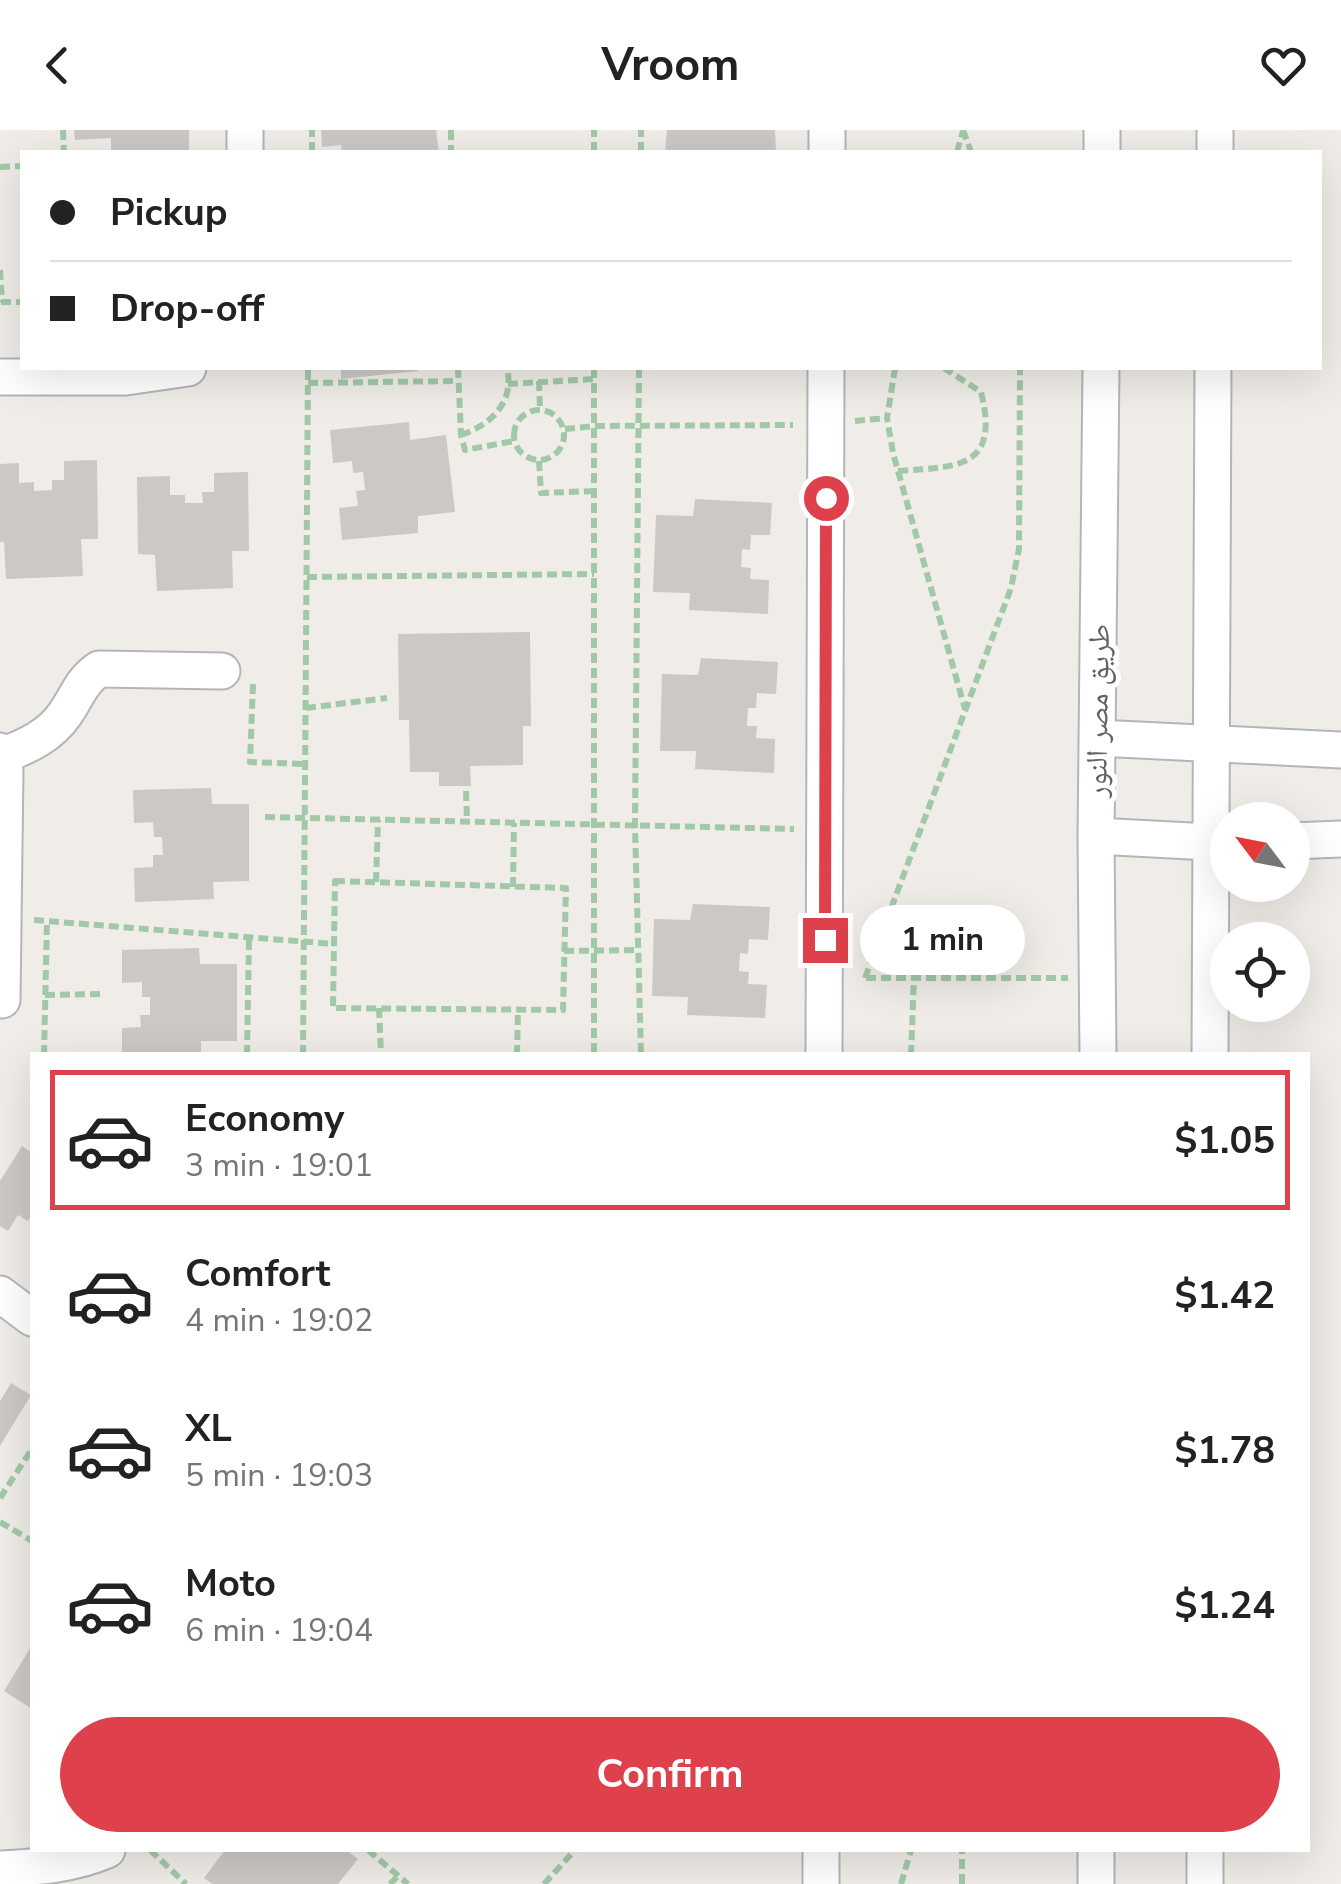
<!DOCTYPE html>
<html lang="en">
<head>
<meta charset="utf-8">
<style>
  :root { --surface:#fff; --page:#f2f2f2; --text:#222; --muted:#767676; --line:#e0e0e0; --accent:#de414b }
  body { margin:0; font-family:"Nunito Sans","Noto Naskh Arabic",sans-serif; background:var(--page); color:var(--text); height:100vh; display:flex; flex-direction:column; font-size:38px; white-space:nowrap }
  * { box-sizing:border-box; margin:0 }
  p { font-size:32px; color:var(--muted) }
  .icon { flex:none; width:55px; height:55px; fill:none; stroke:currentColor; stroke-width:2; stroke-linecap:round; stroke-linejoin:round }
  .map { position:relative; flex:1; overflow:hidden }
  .panel { position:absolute; left:30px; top:922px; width:1280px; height:800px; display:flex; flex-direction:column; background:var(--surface); border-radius:0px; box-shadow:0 10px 40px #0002 }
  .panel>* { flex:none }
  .guide { position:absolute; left:20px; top:20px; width:1302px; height:220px; border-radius:0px; box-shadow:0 10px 40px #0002; display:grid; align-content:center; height:220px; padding:0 30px; background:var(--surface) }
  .needle { width:65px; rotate:302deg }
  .controls { position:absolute; left:1210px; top:672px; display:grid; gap:20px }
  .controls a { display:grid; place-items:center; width:100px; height:100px; border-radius:50%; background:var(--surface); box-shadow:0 10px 40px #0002; font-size:50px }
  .end { position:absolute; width:45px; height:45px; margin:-22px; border:12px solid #de414b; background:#fff; box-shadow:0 0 0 5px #fff }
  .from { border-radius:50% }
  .bubble { position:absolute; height:70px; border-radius:35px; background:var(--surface); box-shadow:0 10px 40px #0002; font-size:32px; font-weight:700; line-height:70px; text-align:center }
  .guide b { display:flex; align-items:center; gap:35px; height:95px; font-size:38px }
  .guide b+b { border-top:2px solid var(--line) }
  .guide i { width:25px; height:25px; background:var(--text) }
  ul { padding:18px 0 0; list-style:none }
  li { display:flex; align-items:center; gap:30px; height:140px; margin:0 20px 15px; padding:0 10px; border:5px solid transparent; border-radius:0px }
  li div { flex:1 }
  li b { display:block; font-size:38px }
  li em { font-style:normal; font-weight:700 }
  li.selected { border-color:var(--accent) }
  li>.icon { width:90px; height:90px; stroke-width:1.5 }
  .primary-button { display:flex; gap:20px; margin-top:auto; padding:20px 30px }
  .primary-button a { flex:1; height:115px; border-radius:60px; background:var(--accent); color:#fff; font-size:40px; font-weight:700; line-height:115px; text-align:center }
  header { display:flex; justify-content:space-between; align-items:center; height:130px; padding:0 30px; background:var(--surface); font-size:45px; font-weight:700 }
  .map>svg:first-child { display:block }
  .building { fill:#ccc8c5 }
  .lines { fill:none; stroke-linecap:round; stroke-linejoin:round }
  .minor-casing { stroke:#b3b6b9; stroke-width:39 }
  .path { stroke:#a2c9a7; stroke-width:6; stroke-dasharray:10 5; stroke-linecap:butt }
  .minor { stroke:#fff; stroke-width:35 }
  .route { stroke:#de414b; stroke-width:12 }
  .labels { text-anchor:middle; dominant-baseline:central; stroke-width:10; stroke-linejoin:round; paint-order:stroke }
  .street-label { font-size:30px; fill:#5f6467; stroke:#fff }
</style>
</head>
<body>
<header><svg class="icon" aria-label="back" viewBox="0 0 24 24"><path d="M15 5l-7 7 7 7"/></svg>Vroom<svg class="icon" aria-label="heart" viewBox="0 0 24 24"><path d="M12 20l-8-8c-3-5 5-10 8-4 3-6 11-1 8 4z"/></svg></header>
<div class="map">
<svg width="1341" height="1754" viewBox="0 0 1341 1754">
  <rect width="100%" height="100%" fill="#f0ede8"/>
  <!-- building -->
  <path class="building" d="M74,0H189V22H111V8L75,10Z
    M321,0H436L439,22H342L341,15L322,17Z
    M667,0H775L776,22H665Z
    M341,238H418V241L341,249Z
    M409,292L410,310L446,305L455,382L418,386V403L342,410L339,378L358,376L356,361L365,360L363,342L353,343L352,331L333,333L330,300Z
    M97,330L98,409H81L83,446L6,449L4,412H0V334L19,333V353L34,352V361L52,360V350H64V331Z
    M248,342L249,421H232L233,458L157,461L155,425L138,424L137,347L170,346V365H185V373H203L202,362H214V343Z
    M695,369L772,373L770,405H751L750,420L742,419L741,437L751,438L750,449L769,450L768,484L689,480L690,463L653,462L656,385L693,386Z
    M530,502L531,596H523V635L470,636L471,656H439V642H410L409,590H399L398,504Z
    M701,528L778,532L776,564L757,563L756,578H748L747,596H757L756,608L775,609L774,643L695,639L696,621H660L662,544L698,545Z
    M211,658L212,674H249V751L213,752L214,769L135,772L134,738L153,737V725H163L162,707H154L153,692L134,693L133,660Z
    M693,774L770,777L768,810L749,809L748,824L740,823L739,841L749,842L748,854L767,855L765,888L687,885L688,867L652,866L654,789L690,790Z
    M199,818L200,834H237V911H201V925H122V898L141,897L140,885H150V867H142V852L122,853V820Z
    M22,1016L32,1023V1084L28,1091L18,1085L8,1101L0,1096V1051Z
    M11,1253L31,1265L0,1316V1271Z
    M32,1515V1579L4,1561Z
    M225,1720H346L358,1729L338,1754H212L204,1748Z"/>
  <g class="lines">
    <!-- minor casing -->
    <g class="minor-casing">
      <path id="minor" d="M245,22V0
        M827,22V0
        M1102,22V0
        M1215,22V0
        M0,247H126L188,238
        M1098,608L1341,620
        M0,621L5,640L2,870
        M4,625C27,616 50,606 65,584C77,567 81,551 99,539L222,541
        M1096,706L1228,713
        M1292,711L1341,709
        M824,925L826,238
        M1098,925L1096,706L1101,238
        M1210,925L1213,238
        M0,1164L32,1188
        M0,1739C38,1737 72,1735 107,1720
        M821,1754V1720
        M1096,1754V1720
        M1205,1754V1720"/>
    </g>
    <!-- path -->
    <path class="path" d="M63,0L64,22
      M451,0V22
      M963,0L971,22
      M312,22V0
      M594,22V0
      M641,22V0
      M957,22L963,1
      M0,37L22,36
      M0,140L2,172
      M1,172H22
      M458,238L461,305L465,320L514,311
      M594,238V925
      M639,238L635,695L641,925
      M895,238L887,288L893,323L965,579
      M539,251L540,279
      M308,253L458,251
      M508,254L594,249
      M514 305a25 25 0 1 1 50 0a25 25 0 1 1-50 0Z
      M855,291L887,288
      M565,299L594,296L793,295
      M461,305C491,295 515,272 507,238
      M539,331L541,363L594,361
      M898,341C959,337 1000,338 981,262L944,238
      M307,447L594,444
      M253,554L250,632L305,634
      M306,578L387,568
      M466,661L467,691
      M265,687L794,699
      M335,751L566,758L563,880L333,878Z
      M376,752L378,690
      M513,757L514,693
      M34,790L334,814
      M564,821L638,820
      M865,848L1011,458L1019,419L1020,238
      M866,848H1068
      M45,865L102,864
      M379,878L381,925
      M44,925L47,791
      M247,925L249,808
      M303,925L308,238
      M517,925L518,880
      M911,925L914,847
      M0,1368L32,1319
      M0,1392L32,1411
      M150,1720L186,1754
      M368,1720L408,1754
      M390,1754L397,1747
      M544,1754L575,1720
      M901,1754L911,1720
      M962,1754V1720"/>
    <!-- minor -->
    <use href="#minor" class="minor"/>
  </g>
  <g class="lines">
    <!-- route -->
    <path class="route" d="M825,810L826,368"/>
  </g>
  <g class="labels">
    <!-- street labels -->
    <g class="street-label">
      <text transform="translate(1098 581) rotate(-89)">طريق مصر النور</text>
    </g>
  </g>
</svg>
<div class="controls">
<a><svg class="needle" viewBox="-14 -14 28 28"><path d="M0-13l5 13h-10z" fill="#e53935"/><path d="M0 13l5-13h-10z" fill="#767676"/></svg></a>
<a><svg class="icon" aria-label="locate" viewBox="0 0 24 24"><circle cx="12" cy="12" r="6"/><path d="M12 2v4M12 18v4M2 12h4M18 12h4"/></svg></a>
</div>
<i class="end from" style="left:826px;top:368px"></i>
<i class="end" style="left:825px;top:810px"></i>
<div class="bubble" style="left:860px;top:775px;width:165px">1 min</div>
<div class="guide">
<b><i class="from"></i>Pickup</b>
<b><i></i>Drop-off</b>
</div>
<section class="panel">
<ul>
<li class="selected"><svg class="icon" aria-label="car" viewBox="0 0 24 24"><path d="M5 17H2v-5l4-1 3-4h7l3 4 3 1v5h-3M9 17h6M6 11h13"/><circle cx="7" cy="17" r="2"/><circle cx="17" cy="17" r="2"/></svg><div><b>Economy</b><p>3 min · 19:01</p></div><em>$1.05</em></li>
<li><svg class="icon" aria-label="car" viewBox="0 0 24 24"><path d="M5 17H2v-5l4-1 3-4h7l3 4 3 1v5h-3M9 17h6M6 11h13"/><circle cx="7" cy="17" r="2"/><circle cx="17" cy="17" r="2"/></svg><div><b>Comfort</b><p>4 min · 19:02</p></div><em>$1.42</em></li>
<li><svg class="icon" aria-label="car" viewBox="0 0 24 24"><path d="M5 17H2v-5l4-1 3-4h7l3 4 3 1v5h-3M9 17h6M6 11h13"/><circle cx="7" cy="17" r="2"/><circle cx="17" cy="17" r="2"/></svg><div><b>XL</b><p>5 min · 19:03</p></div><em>$1.78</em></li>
<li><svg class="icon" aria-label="car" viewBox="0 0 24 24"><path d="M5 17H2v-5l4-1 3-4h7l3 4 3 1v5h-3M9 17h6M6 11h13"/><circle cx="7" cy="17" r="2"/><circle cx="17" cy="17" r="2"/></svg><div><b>Moto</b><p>6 min · 19:04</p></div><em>$1.24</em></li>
</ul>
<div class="primary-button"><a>Confirm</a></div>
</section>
</div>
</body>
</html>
